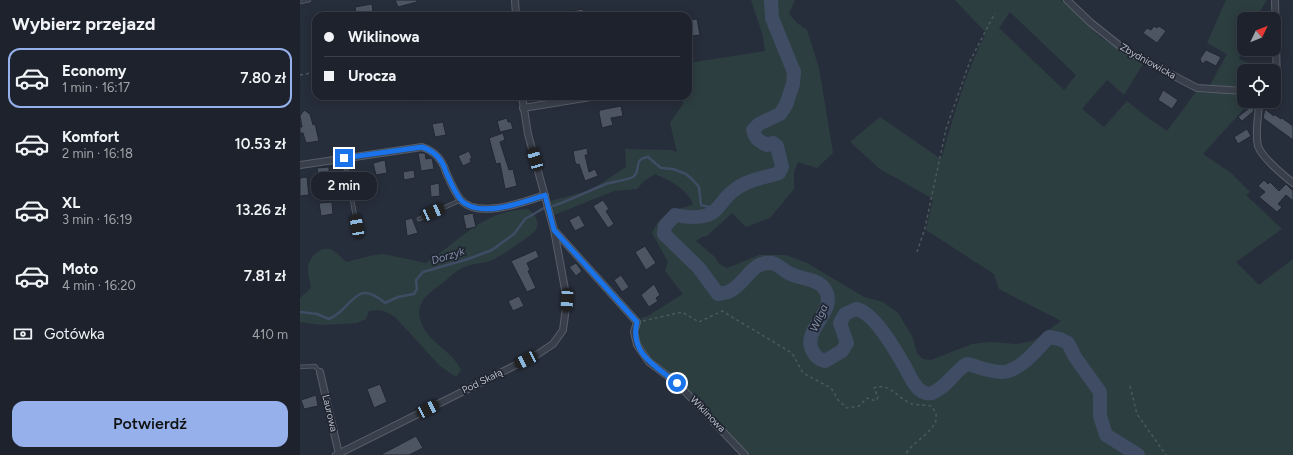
<!DOCTYPE html>
<html lang="pl">
<head>
<meta charset="utf-8">
<style>
  :root { --surface:#1d222c; --page:#2a2f38; --text:#f1f3f6; --muted:#a0a4a9; --line:#3b3f48; --accent:#96b0eb }
  body { margin:0; font-family:Figtree,sans-serif; background:var(--page); color:var(--text); height:100vh; display:flex; flex-direction:column; font-size:15px; white-space:nowrap }
  * { box-sizing:border-box; margin:0 }
  p { font-size:13px; color:var(--muted) }
  .icon { flex:none; width:22px; height:22px; fill:none; stroke:currentColor; stroke-width:2; stroke-linecap:round; stroke-linejoin:round }
  .map { position:relative; flex:1; overflow:hidden }
  .side { display:flex; flex-direction:column; background:var(--surface); width:300px }
  .side>* { flex:none }
  .banner { position:absolute; left:12px; top:12px; width:380px; height:88px; border-radius:12px; box-shadow:0 2px 10px #0003,0 0 0 1px var(--line); display:grid; align-content:center; height:88px; padding:0 12px; background:var(--surface) }
  .needle { width:26px; rotate:47deg }
  .tools { position:absolute; left:937px; top:12px; display:grid; gap:8px }
  .tools a { display:grid; place-items:center; width:44px; height:44px; border-radius:8px; background:var(--surface); box-shadow:0 2px 10px #0003,0 0 0 1px var(--line); font-size:20px }
  .end { position:absolute; width:18px; height:18px; margin:-9px; border:5px solid #1a73e8; background:#fff; box-shadow:0 0 0 2px #fff }
  .from { border-radius:50% }
  .bubble { position:absolute; height:28px; border-radius:12px; background:var(--surface); box-shadow:0 2px 10px #0003,0 0 0 1px var(--line); font-size:13px; font-weight:600; line-height:28px; text-align:center }
  .car { position:absolute; width:12px; height:24px; margin:-12px -6px; border-radius:5px; box-shadow:0 0 3px 1px #0007; background:linear-gradient(#222 24%,#8ab4d8 0 40%,#222 0 76%,#8ab4d8 0 86%,#222 0) }
  .banner b { display:flex; align-items:center; gap:14px; height:38px; font-size:15px }
  .banner b+b { border-top:1px solid var(--line) }
  .banner i { width:10px; height:10px; background:var(--text) }
  ul { padding:0; list-style:none }
  li { display:flex; align-items:center; gap:12px; height:60px; margin:0 8px 6px; padding:0 4px; border:2px solid transparent; border-radius:12px }
  li div { flex:1 }
  li b { display:block; font-size:15px }
  li em { font-style:normal; font-weight:600 }
  li.active { border-color:var(--accent) }
  li>.icon { width:36px; height:36px; stroke-width:1.5 }
  h2 { padding:0 12px; font-size:18px; line-height:48px }
  .pay { display:flex; align-items:center; gap:10px; height:44px; padding:0 12px; font-size:15px }
  .pay p { margin-inline-start:auto }
  .button { display:flex; gap:8px; margin-top:auto; padding:8px 12px }
  .button a { flex:1; height:46px; border-radius:12px; background:var(--accent); color:#111; font-size:16px; font-weight:600; line-height:46px; text-align:center }
  main { display:flex; flex:1; min-height:0 }
  .map>svg:first-child { display:block }
  .green { fill:#2d3e40; fill-rule:evenodd }
  .lines { fill:none; stroke-linecap:round; stroke-linejoin:round }
  .stream { stroke:#404c64; stroke-width:2.5 }
  .river { stroke:#404c64; stroke-width:14 }
  .building { fill:#4d5563; stroke:#212732 }
  .lane-casing { stroke:#585e69; stroke-width:4.5 }
  .street-casing { stroke:#585e69; stroke-width:8 }
  .path { stroke:#4b595d; stroke-width:1.5; stroke-dasharray:3 3; stroke-linecap:butt }
  .lane { stroke:#3a404b; stroke-width:3 }
  .street { stroke:#3a404b; stroke-width:6 }
  .route { stroke:#1a73e8; stroke-width:5 }
  .labels { text-anchor:middle; dominant-baseline:central; stroke-width:3.5; stroke-linejoin:round; paint-order:stroke }
  .street-label { font-size:10px; fill:#b6bbc6; stroke:#1f2530 }
  .water-label { font-size:11px; font-style:italic; fill:#828faa; stroke:#1f2530 }
</style>
</head>
<body>
<main>
<section class="side">
<h2>Wybierz przejazd</h2>
<ul>
<li class="active"><svg class="icon" aria-label="car" viewBox="0 0 24 24"><path d="M5 17H2v-5l4-1 3-4h7l3 4 3 1v5h-3M9 17h6M6 11h13"/><circle cx="7" cy="17" r="2"/><circle cx="17" cy="17" r="2"/></svg><div><b>Economy</b><p>1 min · 16:17</p></div><em>7.80 zł</em></li>
<li><svg class="icon" aria-label="car" viewBox="0 0 24 24"><path d="M5 17H2v-5l4-1 3-4h7l3 4 3 1v5h-3M9 17h6M6 11h13"/><circle cx="7" cy="17" r="2"/><circle cx="17" cy="17" r="2"/></svg><div><b>Komfort</b><p>2 min · 16:18</p></div><em>10.53 zł</em></li>
<li><svg class="icon" aria-label="car" viewBox="0 0 24 24"><path d="M5 17H2v-5l4-1 3-4h7l3 4 3 1v5h-3M9 17h6M6 11h13"/><circle cx="7" cy="17" r="2"/><circle cx="17" cy="17" r="2"/></svg><div><b>XL</b><p>3 min · 16:19</p></div><em>13.26 zł</em></li>
<li><svg class="icon" aria-label="car" viewBox="0 0 24 24"><path d="M5 17H2v-5l4-1 3-4h7l3 4 3 1v5h-3M9 17h6M6 11h13"/><circle cx="7" cy="17" r="2"/><circle cx="17" cy="17" r="2"/></svg><div><b>Moto</b><p>4 min · 16:20</p></div><em>7.81 zł</em></li>
</ul>
<div class="pay"><svg class="icon" aria-label="cash" viewBox="0 0 24 24"><path d="M3 7h18v10H3z"/><circle cx="12" cy="12" r="2"/></svg>Gotówka<p>410 m</p></div>
<div class="button"><a>Potwierdź</a></div>
</section>
<div class="map">
<svg width="993" height="455" viewBox="0 0 993 455">
  <rect width="100%" height="100%" fill="#272e3b"/>
  <!-- green -->
  <path class="green" d="M451,0H495L489,14L497,23L507,30L519,68L533,153L517,168L498,162L494,172V189L470,218L446,227L432,213L407,236L402,237L396,241L415,257L419,264L427,268L459,255H486L507,263L564,297L583,302L598,313L612,336L617,353L623,359L631,360L672,344L690,342L716,344L733,341L761,321L699,289L694,274L626,230L633,199L580,169L550,142L580,117L641,159C654,116 665,73 686,33L655,0H761L800,37L843,64L824,95L807,80L782,109L804,127L827,101L844,115L867,131L896,92C906,93 939,92 944,95V101H951L903,154L931,173L950,192L946,195L982,229L936,262L959,285L993,259V455H450L379,381L351,359L338,341L337,331L342,317H346L383,294L365,271L368,262L352,233C361,213 372,210 393,205C388,189 370,181 355,174L344,181L337,189L314,191L254,215L251,201L291,190L326,167L325,149L371,150L377,152L370,123L383,104L382,96H388V63L465,51L463,36ZM710,12L776,75L764,90L699,28Z
    M926,0H967L955,19H944V44L939,59L949,63L946,71H944L939,86L909,87L927,54L907,43Z
    M228,209L234,214L238,223C237,225 237,229 235,231C228,238 201,256 192,260C183,264 173,263 165,267C157,269 151,276 145,281C133,291 115,300 120,319C126,343 153,350 161,370L156,377L140,366L95,317C86,311 80,309 69,311L66,319L57,323L21,325L0,322V298L11,288C10,282 8,275 8,269C8,257 22,243 34,251C38,254 42,258 46,262L74,255L83,254L126,263C161,240 182,211 228,209Z"/>
  <g class="lines">
    <!-- stream -->
    <path class="stream" d="M253,206C271,200 288,191 306,184C314,181 325,181 333,177C342,171 332,159 348,157L361,168L373,169L386,174L393,180L399,187L401,205L417,209
      M0,312L17,314L29,319C54,308 55,277 85,303L98,297L114,294L117,289L116,280L123,272L168,259L192,250L214,234L225,219L244,208"/>
    <!-- river -->
    <path class="river" d="M471,0L472,18L494,72L493,84L486,105L480,114L459,124L453,130C455,139 459,141 467,145L473,143L477,146L482,167L479,173C468,177 456,178 446,183C412,198 427,225 375,215L365,226L364,234L399,268L418,294C422,293 427,293 430,291C446,284 453,257 475,264C481,267 487,273 493,275C503,279 517,279 524,288C540,310 502,328 512,350C515,356 519,360 525,361L542,351L547,343L540,323L545,314L556,309C574,312 596,351 605,367C609,374 613,385 620,390C623,393 628,394 632,393C645,388 653,374 665,365L668,364C679,367 690,372 701,372C720,372 737,349 749,337L760,339L768,343L775,357L800,392V416L806,435L838,455"/>
  </g>
  <!-- building -->
  <path class="building" d="M95,0H117V2L98,7Z
    M72,4L73,12L56,15L55,7Z
    M283,9L284,16H261V13Z
    M397,19L400,35L392,36V34L388,35V20Z
    M854,26L857,28L859,26L866,31L857,43L843,33L847,28L851,30Z
    M906,50L921,57L916,66L906,61L902,64L900,59Z
    M863,90L878,100L872,109L858,100Z
    M110,96H128V99L111,102Z
    M953,105L954,111L942,121L938,117Z
    M321,106L323,116L311,118L313,125L302,128L299,113L300,110Z
    M965,109L974,116V114L981,119L982,118L993,126V140L963,118Z
    M4,110L10,114L13,125L15,124L19,141L6,143L3,133H0V127H2L0,116Z
    M207,118L208,122H211L213,129L200,132L197,121Z
    M143,122L146,135L135,137L132,124Z
    M947,129L951,136L938,144L934,137Z
    M203,133L205,140L200,142L209,170L213,169L217,186L205,189L200,163L196,164L189,138Z
    M287,148L288,155H285L289,172L295,169L298,176L285,181L279,164L277,165L275,162L273,151Z
    M169,151L172,158L170,159L171,162L163,166L158,156Z
    M118,153H125L126,159L132,158L134,169L121,171Z
    M85,160L87,173L76,175L73,163Z
    M29,167V174L18,175L17,168Z
    M114,170L115,178L104,180L103,172Z
    M7,177L9,195L0,196V178Z
    M964,180L968,184L970,182L979,191L986,184L993,191V201L986,195L978,204L982,207L977,212L959,197L965,192L958,186Z
    M139,183L140,196L131,197L130,185Z
    M303,200L309,209L306,211L314,224L308,228L293,206Z
    M32,202L33,214L21,216L19,203Z
    M173,213L176,227L166,229L163,215Z
    M279,215L285,226L275,231L269,220Z
    M112,218L118,233L107,236L105,220Z
    M345,246L356,263L346,270L335,252Z
    M236,250L239,257L227,263L230,270L228,271L236,288L227,292L211,261Z
    M276,263L282,271L276,276L269,267Z
    M321,275L329,287L322,292L314,280Z
    M354,284L360,295L356,298L358,301L349,307L341,295Z
    M219,296L224,306L213,311L208,301Z
    M80,384L87,402L74,408L67,389Z
    M16,395L18,406L4,409L1,400Z
    M116,436L123,448L109,455H80Z"/>
  <g class="lines">
    <!-- lane casing -->
    <g class="lane-casing">
      <path id="lane" d="M0,2L9,0
        M44,159L57,226
        M119,219L161,200
        M0,367L15,366L20,372"/>
    </g>
    <!-- street casing -->
    <g class="street-casing">
      <path id="street" d="M215,0L216,16
        M767,0L791,23L825,50L897,88L944,91
        M974,93L977,86L975,0
        M957,101L959,105C958,118 955,134 958,146C962,158 983,175 993,183
        M959,105L967,101
        M223,108L297,96
        M0,165L122,147C135,151 142,159 146,172C150,181 154,191 160,199C177,220 224,202 245,195
        M254,230L337,322L334,332L337,345L349,362L377,383L445,455
        M20,372L39,454
        M36,455L238,354L253,344L263,330L267,300L254,230L228,134L222,96"/>
    </g>
    <!-- path -->
    <path class="path" d="M0,75L16,72
      M617,252L625,228L646,129L670,61L695,13
      M343,321L382,312L399,322L422,311L492,353L503,373L531,388L538,400L547,408L559,406L567,398L576,401L578,397L574,388C590,382 598,399 612,404C617,405 625,405 631,406C650,426 613,439 605,455
      M830,386L837,414L866,455"/>
    <!-- lane -->
    <use href="#lane" class="lane"/>
    <!-- street -->
    <use href="#street" class="street"/>
  </g>
  <g class="lines">
    <!-- route -->
    <path class="route" d="M44,158L122,147C135,151 142,159 146,172C150,181 154,191 160,199C177,220 224,202 245,195L254,230L337,322C329,353 356,367 377,383"/>
  </g>
  <g class="labels">
    <!-- street labels -->
    <g class="street-label">
      <text transform="translate(848 61) rotate(29)">Zbydniowicka</text>
      <text transform="translate(182 381) rotate(-26)">Pod Skałą</text>
      <text transform="translate(30 413) rotate(77)">Laurowa</text>
      <text transform="translate(408 414) rotate(46)">Wiklinowa</text>
    </g>
    <!-- water labels -->
    <g class="water-label">
      <text transform="translate(148 256) rotate(-18)">Dorzyk</text>
      <text transform="translate(519 318) rotate(-66)">Wilga</text>
    </g>
  </g>
</svg>
<div class="tools">
<a><svg class="needle" viewBox="-14 -14 28 28"><path d="M0-13l5 13h-10z" fill="#e53935"/><path d="M0 13l5-13h-10z" fill="#a0a4a9"/></svg></a>
<a><svg class="icon" aria-label="locate" viewBox="0 0 24 24"><circle cx="12" cy="12" r="6"/><path d="M12 2v4M12 18v4M2 12h4M18 12h4"/></svg></a>
</div>
<i class="end from" style="left:377px;top:383px"></i>
<i class="end" style="left:44px;top:158px"></i>
<div class="bubble" style="left:11px;top:172px;width:66px">2 min</div>
<i class="car" style="left:235px;top:159px;rotate:344deg"></i>
<i class="car" style="left:133px;top:212px;rotate:66deg"></i>
<i class="car" style="left:57px;top:226px;rotate:350deg"></i>
<i class="car" style="left:267px;top:300px;rotate:183deg"></i>
<i class="car" style="left:226px;top:360px;rotate:244deg"></i>
<i class="car" style="left:128px;top:409px;rotate:63deg"></i>
<div class="banner">
<b><i class="from"></i>Wiklinowa</b>
<b><i></i>Urocza</b>
</div>
</div>
</main>
</body>
</html>
